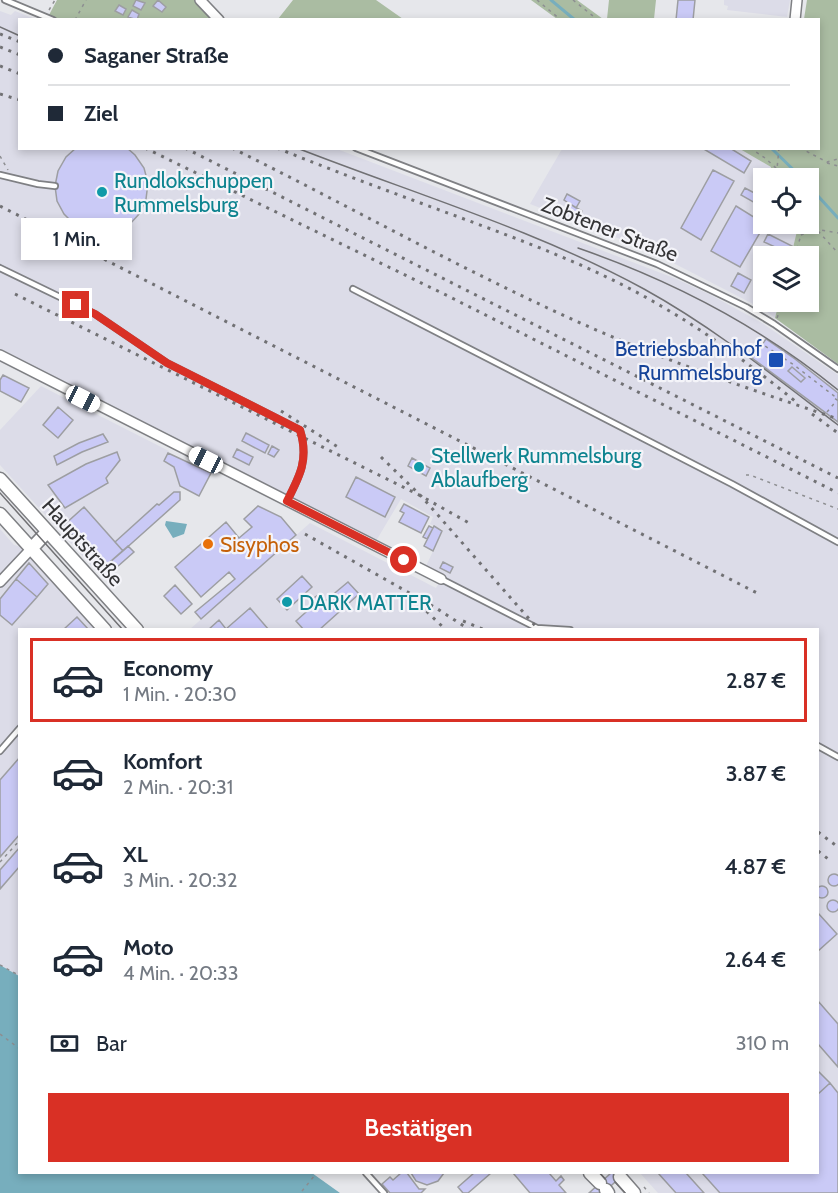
<!DOCTYPE html>
<html lang="de">
<head>
<meta charset="utf-8">
<style>
  :root { --surface:#fff; --page:#f2f2f3; --text:#1f2937; --muted:#747a83; --line:#e0e1e3; --accent:#d93025 }
  body { margin:0; font-family:Cabin,sans-serif; background:var(--page); color:var(--text); height:100vh; display:flex; flex-direction:column; font-size:22px; white-space:nowrap }
  * { box-sizing:border-box; margin:0 }
  p { font-size:20px; color:var(--muted) }
  .icon { flex:none; width:33px; height:33px; fill:none; stroke:currentColor; stroke-width:2; stroke-linecap:round; stroke-linejoin:round }
  .map { position:relative; flex:1; overflow:hidden }
  .side { position:absolute; left:18px; top:628px; width:801px; height:546px; display:flex; flex-direction:column; background:var(--surface); border-radius:0px; box-shadow:0 3px 9px #0003 }
  .side>* { flex:none }
  .guide { position:absolute; left:18px; top:18px; width:802px; height:132px; border-radius:0px; box-shadow:0 3px 9px #0003; display:grid; align-content:center; height:132px; padding:0 30px; background:var(--surface) }
  .fabs { position:absolute; left:753px; top:168px; display:grid; gap:12px }
  .fabs a { display:grid; place-items:center; width:66px; height:66px; border-radius:0px; background:var(--surface); box-shadow:0 3px 9px #0003; font-size:30px }
  .end { position:absolute; width:27px; height:27px; margin:-14px; border:8px solid #d93025; background:#fff; box-shadow:0 0 0 3px #fff }
  .from { border-radius:50% }
  .bubble { position:absolute; height:42px; border-radius:0px; background:var(--surface); box-shadow:0 3px 9px #0003; font-size:20px; font-weight:600; line-height:42px; text-align:center }
  .car { position:absolute; width:18px; height:36px; margin:-18px -9px; border-radius:8px; box-shadow:0 0 4px 2px #0007; background:linear-gradient(#fff 24%,#345 0 40%,#fff 0 76%,#345 0 86%,#fff 0) }
  .guide b { display:flex; align-items:center; gap:21px; height:57px; font-size:22px }
  .guide b+b { border-top:2px solid var(--line) }
  .guide i { width:15px; height:15px; background:var(--text) }
  ul { padding:10px 0 0; list-style:none }
  li { display:flex; align-items:center; gap:18px; height:84px; margin:0 12px 9px; padding:0 18px; border:3px solid transparent; border-radius:0px }
  li div { flex:1 }
  li b { display:block; font-size:22px }
  li em { font-style:normal; font-weight:600 }
  li.on { border-color:var(--accent) }
  li>.icon { width:54px; height:54px; stroke-width:1.5 }
  .pay { display:flex; align-items:center; gap:15px; height:66px; padding:0 30px; font-size:22px }
  .pay p { margin-inline-start:auto }
  .action { display:flex; gap:12px; margin-top:auto; padding:12px 30px }
  .action a { flex:1; height:69px; border-radius:0px; background:var(--accent); color:#fff; font-size:24px; font-weight:600; line-height:69px; text-align:center }
  .map>svg:first-child { display:block }
  .built { fill:#dcdce8 }
  .green { fill:#aabca2 }
  .water { fill:#77aebd }
  .lines { fill:none; stroke-linecap:round; stroke-linejoin:round }
  .stream { stroke:#77aebd; stroke-width:3 }
  .building { fill:#cacaf6; stroke:#9d9ea2; stroke-width:1.5 }
  .service-casing { stroke:#7f8084; stroke-width:8 }
  .minor-casing { stroke:#7f8084; stroke-width:12 }
  .secondary-casing { stroke:#7f8084; stroke-width:15 }
  .path { stroke:#8d8e91; stroke-width:1.5; stroke-dasharray:3 4.5; stroke-linecap:butt }
  .service { stroke:#fff; stroke-width:4.5 }
  .minor { stroke:#fff; stroke-width:9 }
  .secondary { stroke:#fff; stroke-width:12 }
  .tram { stroke:#717174; stroke-width:1.5 }
  .rail { stroke:#717174; stroke-width:3; stroke-dasharray:3 6; stroke-linecap:butt }
  .route { stroke:#d93025; stroke-width:8 }
  .culture-dot { fill:#0f9aa8; stroke:#f4f4f9; stroke-width:2 }
  .transit-dot { fill:#1a4fb4; stroke:#f4f4f9; stroke-width:2 }
  .food-dot { fill:#e8710a; stroke:#f4f4f9; stroke-width:2 }
  .labels { text-anchor:middle; dominant-baseline:central; stroke-width:4.5; stroke-linejoin:round; paint-order:stroke }
  .culture-label { font-size:21px; fill:#0d838f; stroke:#f4f4f9; text-anchor:start }
  .street-label { font-size:21px; fill:#333335; stroke:#f4f4f9 }
  .transit-label { font-size:21px; fill:#164399; stroke:#f4f4f9; text-anchor:end }
  .food-label { font-size:21px; fill:#c56008; stroke:#f4f4f9; text-anchor:start }
</style>
</head>
<body>
<div class="map">
<svg width="838" height="1193" viewBox="0 0 838 1193">
  <rect width="100%" height="100%" fill="#e6e7eb"/>
  <!-- built -->
  <path class="built" d="M724,0H790L787,17L727,10L728,6L724,5Z
    M0,11L11,15L15,11L35,19L20,20V148L337,149L674,278L709,294L762,323L838,375V1193H658L640,1173H818V630H189L310,523L436,588L443,575L426,566L443,530L430,524L433,517L401,499L376,541L0,349Z
    M562,149H740L771,167V178H764V224H792L797,231L791,256H764V302H779L775,318L763,309L646,249L530,204Z
    M41,386L169,451L164,461L174,467L180,486V500L98,573L0,465V430Z
    M0,529L14,545L31,549L105,630H20L19,976L0,965Z"/>
  <!-- green -->
  <path class="green" d="M57,0H196L216,19L60,20L49,15Z
    M293,0H376L403,19H278Z
    M531,0H577L603,19H557Z
    M609,0H656L654,19H607Z
    M807,0H838V364L775,318L779,302H808V256H791L797,231L792,224H808V178H771V167L740,149L819,148V20L804,19Z"/>
  <!-- water -->
  <path class="water" d="M166,521L187,524L184,534L173,538L165,525Z
    M0,965L19,976L20,1173H312L340,1193H0Z"/>
  <g class="lines">
    <!-- stream -->
    <path class="stream" d="M551,0L575,20
      M771,148L802,178
      M808,185L838,218"/>
  </g>
  <!-- building -->
  <path class="building" d="M136,0L145,3L141,10L133,6Z
    M158,0L166,7L162,12L153,6Z
    M678,0H695L693,20H676Z
    M119,5L126,9L123,15L115,11Z
    M132,10L139,14L137,20L128,17Z
    M76,148H127L135,155L144,168L148,183L146,199L140,213L130,224L116,231L102,233L87,231L74,224L64,214L57,201L55,186L58,171L66,157Z
    M702,148H730L751,161L744,173Z
    M713,170L734,181L701,240L681,228Z
    M745,188L764,198V208L741,195Z
    M567,194L580,201L576,208L564,200Z
    M570,204L582,211L579,218L566,211Z
    M736,206L765,224L740,267L711,251Z
    M768,234L792,246L788,253L764,242Z
    M738,273L751,280L744,293L731,286Z
    M766,339L795,359L838,393V422L752,358Z
    M792,367L805,378L801,382L788,371Z
    M3,375L29,388L21,402L0,391V380Z
    M58,407L73,420L58,438L43,425Z
    M246,433L269,445L265,453L242,441Z
    M103,434L108,442L82,452L57,465L54,456L79,443Z
    M272,446L279,450L274,457L268,454Z
    M237,449L253,457L249,465L233,457Z
    M117,452L120,460L106,478L108,483L65,508L48,485L86,464Z
    M168,453L211,473L199,496L180,486L174,467L164,461Z
    M412,458L430,468L426,476L408,466Z
    M356,477L395,497L385,517L346,497Z
    M174,492H180V500L123,551L115,542L157,504L159,505Z
    M404,504L429,517L421,533L399,522L404,513L400,511Z
    M258,506L281,517L296,535L201,619L195,612L235,579L229,572L201,597L175,567L226,522L239,538L252,527L244,519Z
    M84,507L123,551L102,569L64,525Z
    M429,526L433,528L427,539L423,537Z
    M434,526L442,531L433,551L424,546Z
    M128,546L134,552L117,567L111,561Z
    M443,562L453,567L450,573L440,568Z
    M29,563L48,584L37,597L16,579Z
    M302,576L312,587L287,610L277,599Z
    M16,579L37,597L12,625L0,615V599Z
    M348,582L359,594L319,630H304L296,621L315,604L311,600L318,595L324,602Z
    M175,585L192,604L181,614L164,596Z
    M250,608L269,630H208L219,620L226,629Z
    M77,617L89,630H63Z
    M20,757V834L0,857V780Z
    M20,847V866L0,889V870Z
    M828 880a6 6 0 1 1 12 0a6 6 0 1 1-12 0Z
    M816 892a6 6 0 1 1 12 0a6 6 0 1 1-12 0Z
    M827 906a6 6 0 1 1 12 0a6 6 0 1 1-12 0Z
    M818,913L837,934L818,951Z
    M818,1001L838,1024V1067L818,1044Z
    M818,1071L830,1083L818,1094Z
    M830,1083L838,1093V1193H720L702,1173H818V1094Z
    M401,1173H407L419,1189H425L421,1193H390L382,1184L390,1177L393,1180Z
    M411,1173H444L438,1181L427,1185L416,1181Z
    M474,1173H491L468,1193H463L458,1187Z
    M513,1173H549L556,1181L561,1176L564,1180L559,1185L566,1193H530Z
    M611,1173H625L603,1193H589Z
    M658,1173H686L704,1193H676Z"/>
  <g class="lines">
    <!-- service casing -->
    <g class="service-casing">
      <path id="service" d="M5,0L53,20
        M356,148L657,264L746,307L774,324L838,369
        M0,175L38,184L55,186
        M0,268L95,314L167,363L300,430C309,459 300,476 287,501
        M353,289L732,484L838,542
        M441,579L537,628L570,630
        M818,746L838,757
        M0,751L20,728
        M366,1173L384,1193"/>
    </g>
    <!-- minor casing -->
    <g class="minor-casing">
      <path id="minor" d="M200,0L219,20
        M795,20L797,0
        M0,355L441,579
        M0,582L31,549"/>
    </g>
    <!-- secondary casing -->
    <g class="secondary-casing">
      <path id="secondary" d="M0,479L137,630
        M0,514L105,630
        M31,549L47,532
        M590,1173L600,1183
        M620,1177L634,1193
        M606,1190L608,1193"/>
    </g>
    <!-- path -->
    <path class="path" d="M537,0L561,20
      M573,0L598,20
      M49,10L55,0
      M75,20L86,0
      M750,148L765,158L777,169
      M779,148L777,169L779,178
      M800,148L827,162L838,159
      M0,156L8,170
      M827,163L838,166
      M808,220L838,253
      M801,235L815,229L838,233
      M795,256L804,224
      M777,318L783,302
      M759,342L794,365L838,399
      M827,412L837,400L833,397
      M746,475H750L838,509
      M0,862L20,840
      M0,965L20,976
      M0,1034L20,1049
      M644,1187L649,1193
      M302,1191L315,1175"/>
    <!-- service -->
    <use href="#service" class="service"/>
    <!-- minor -->
    <use href="#minor" class="minor"/>
    <!-- secondary -->
    <use href="#secondary" class="secondary"/>
    <!-- tram -->
    <path class="tram" d="M0,27L20,36
      M297,148C412,193 536,230 644,289C713,327 775,377 838,425
      M578,248C673,281 760,326 838,390
      M0,493L123,630
      M600,1173L605,1179
      M615,1182L625,1193"/>
    <!-- rail -->
    <path class="rail" d="M0,34L20,42
      M0,47L20,55
      M0,66L20,74
      M0,94L20,100
      M145,148L448,296L838,493
      M185,148L838,478
      M232,148C353,208 471,275 594,329C674,364 756,391 838,419
      M277,148C336,172 396,194 456,216C526,242 597,268 661,306C708,333 752,366 795,401
      M0,206L761,595
      M15,294L421,496L469,523
      M281,411L341,449
      M812,414L838,433
      M381,457L421,496L539,630
      M305,534L436,608L470,630
      M420,605L446,630
      M463,621L485,630
      M818,832L838,847
      M818,851L832,862"/>
  </g>
  <g class="lines">
    <!-- route -->
    <path class="route" d="M76,305L95,314L167,363L300,430C309,459 300,476 287,501L404,560"/>
  </g>
  <!-- markers -->
  <g class="culture-dot">
    <circle cx="102" cy="192" r="6"/>
    <circle cx="419" cy="467" r="6"/>
    <circle cx="287" cy="602" r="6"/>
  </g>
  <rect class="transit-dot" x="768" y="352" width="16" height="16" rx="3"/>
  <circle class="food-dot" cx="208" cy="544" r="6"/>
  <g class="labels">
    <!-- culture labels -->
    <g class="culture-label">
      <text x="114" y="180">Rundlokschuppen<tspan x="114" dy="24">Rummelsburg</tspan></text>
      <text x="431" y="455">Stellwerk Rummelsburg<tspan x="431" dy="24">Ablaufberg</tspan></text>
      <text x="299" y="602">DARK MATTER</text>
    </g>
    <!-- street labels -->
    <g class="street-label">
      <text transform="translate(610 229) rotate(21)">Zobtener Straße</text>
      <text transform="translate(83 542) rotate(48)">Hauptstraße</text>
    </g>
    <!-- transit labels -->
    <g class="transit-label">
      <text x="762" y="348">Betriebsbahnhof<tspan x="762" dy="24">Rummelsburg</tspan></text>
    </g>
    <!-- food labels -->
    <g class="food-label">
      <text x="220" y="544">Sisyphos</text>
    </g>
  </g>
</svg>
<div class="fabs">
<a><svg class="icon" aria-label="locate" viewBox="0 0 24 24"><circle cx="12" cy="12" r="6"/><path d="M12 2v4M12 18v4M2 12h4M18 12h4"/></svg></a>
<a><svg class="icon" aria-label="layers" viewBox="0 0 24 24"><path d="M12 4l9 5-9 5-9-5zM3 14l9 5 9-5"/></svg></a>
</div>
<i class="end from" style="left:404px;top:560px"></i>
<i class="end" style="left:76px;top:305px"></i>
<div class="bubble" style="left:21px;top:218px;width:111px">1 Min.</div>
<i class="car" style="left:83px;top:399px;rotate:117deg"></i>
<i class="car" style="left:206px;top:460px;rotate:297deg"></i>
<div class="guide">
<b><i class="from"></i>Saganer Straße</b>
<b><i></i>Ziel</b>
</div>
<section class="side">
<ul>
<li class="on"><svg class="icon" aria-label="car" viewBox="0 0 24 24"><path d="M5 17H2v-5l4-1 3-4h7l3 4 3 1v5h-3M9 17h6M6 11h13"/><circle cx="7" cy="17" r="2"/><circle cx="17" cy="17" r="2"/></svg><div><b>Economy</b><p>1 Min. · 20:30</p></div><em>2.87 €</em></li>
<li><svg class="icon" aria-label="car" viewBox="0 0 24 24"><path d="M5 17H2v-5l4-1 3-4h7l3 4 3 1v5h-3M9 17h6M6 11h13"/><circle cx="7" cy="17" r="2"/><circle cx="17" cy="17" r="2"/></svg><div><b>Komfort</b><p>2 Min. · 20:31</p></div><em>3.87 €</em></li>
<li><svg class="icon" aria-label="car" viewBox="0 0 24 24"><path d="M5 17H2v-5l4-1 3-4h7l3 4 3 1v5h-3M9 17h6M6 11h13"/><circle cx="7" cy="17" r="2"/><circle cx="17" cy="17" r="2"/></svg><div><b>XL</b><p>3 Min. · 20:32</p></div><em>4.87 €</em></li>
<li><svg class="icon" aria-label="car" viewBox="0 0 24 24"><path d="M5 17H2v-5l4-1 3-4h7l3 4 3 1v5h-3M9 17h6M6 11h13"/><circle cx="7" cy="17" r="2"/><circle cx="17" cy="17" r="2"/></svg><div><b>Moto</b><p>4 Min. · 20:33</p></div><em>2.64 €</em></li>
</ul>
<div class="pay"><svg class="icon" aria-label="cash" viewBox="0 0 24 24"><path d="M3 7h18v10H3z"/><circle cx="12" cy="12" r="2"/></svg>Bar<p>310 m</p></div>
<div class="action"><a>Bestätigen</a></div>
</section>
</div>
</body>
</html>
